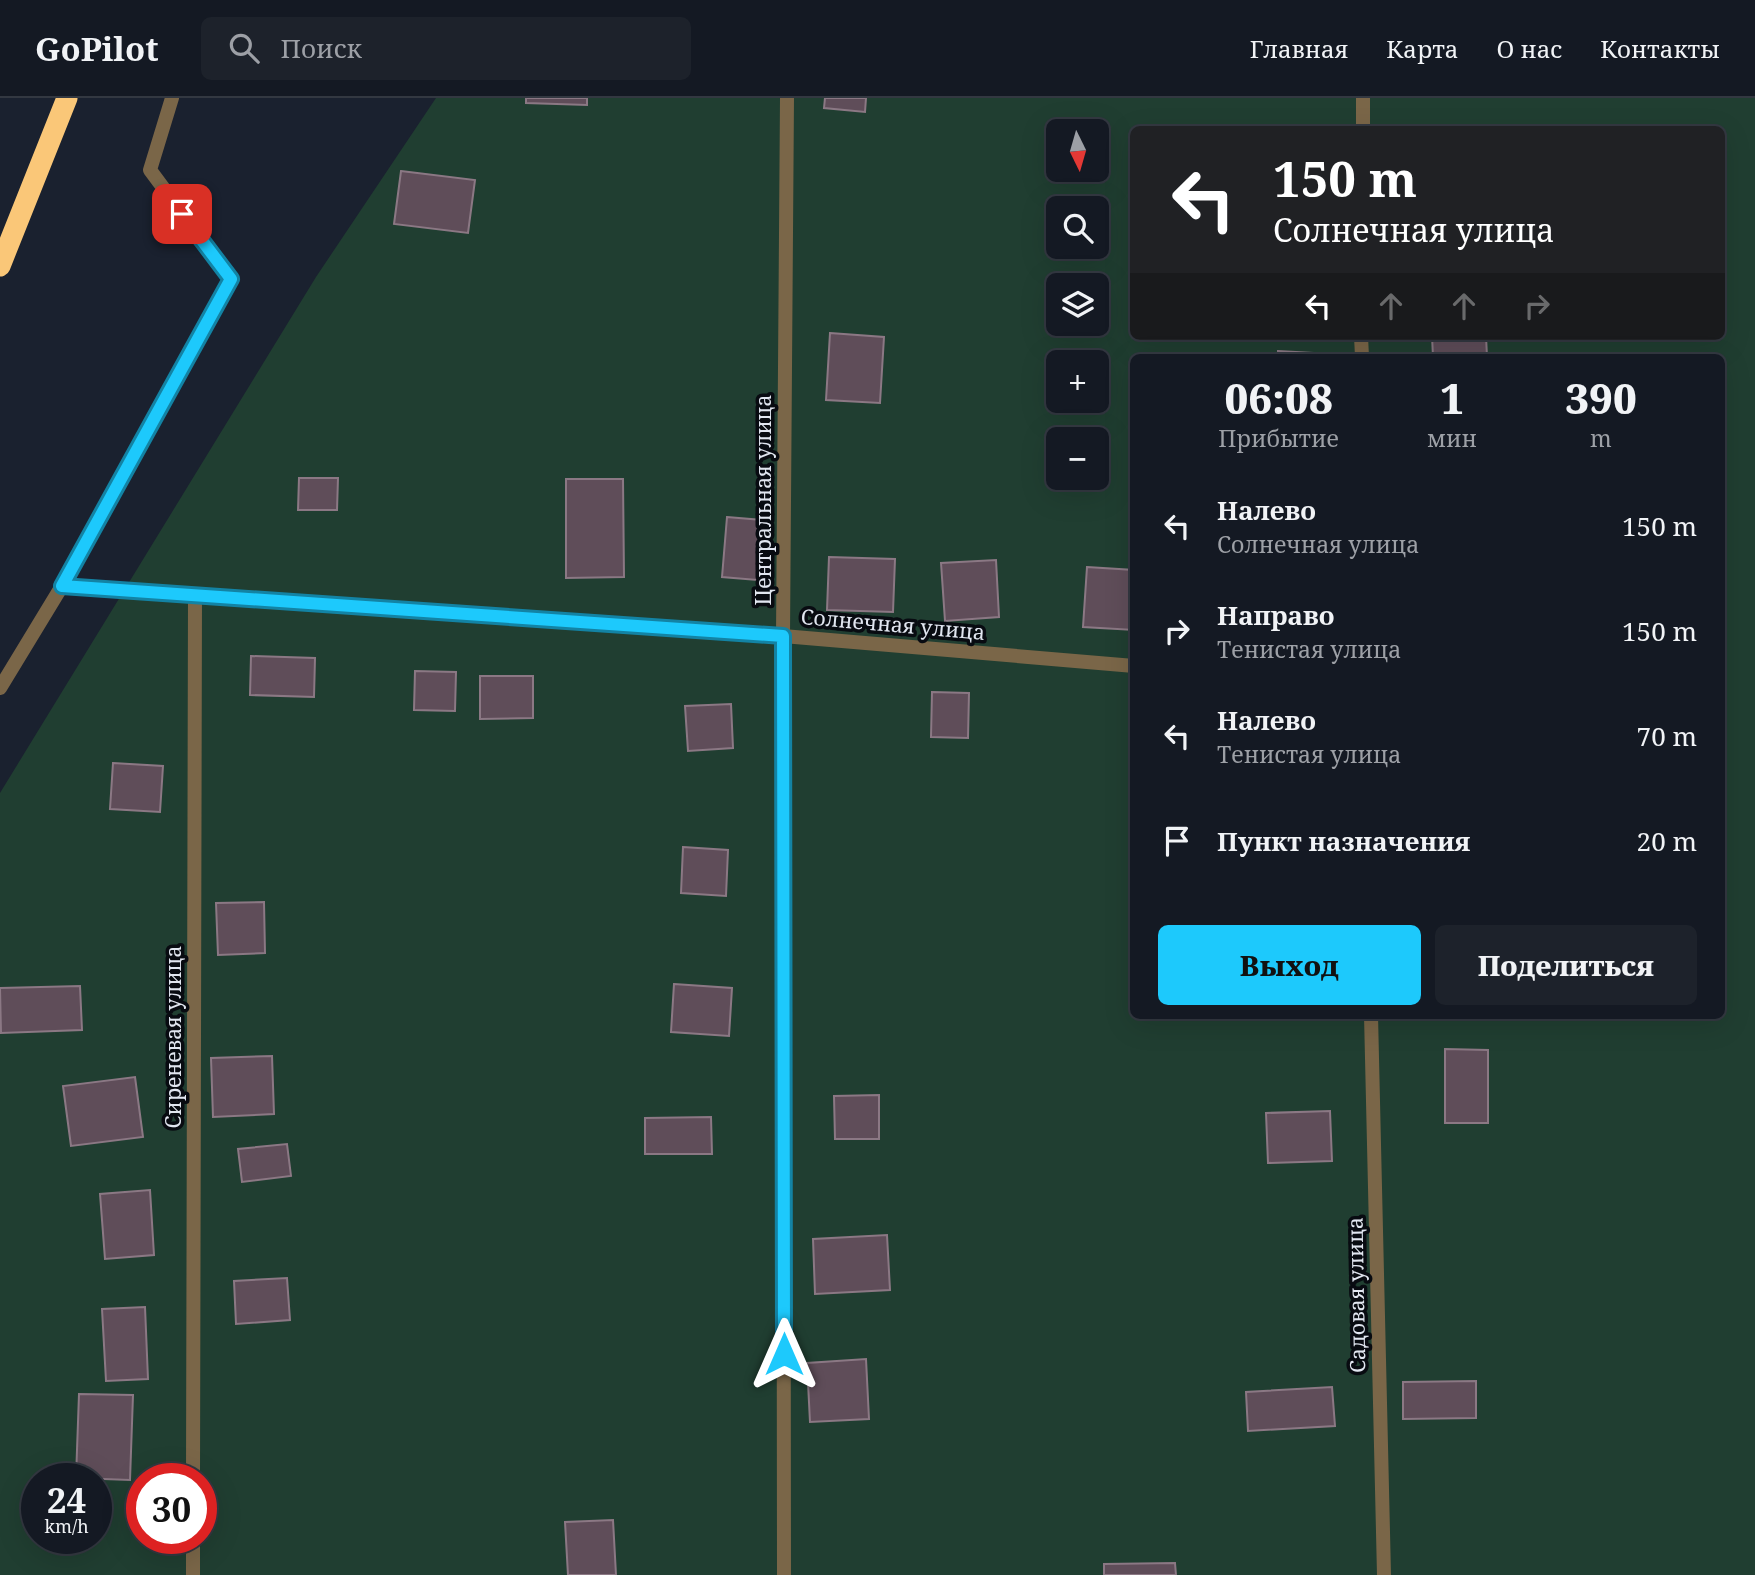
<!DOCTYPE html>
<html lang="ru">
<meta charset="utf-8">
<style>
body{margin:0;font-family:"Noto Serif",serif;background:#1d222b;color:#f1f3f6;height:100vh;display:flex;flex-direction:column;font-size:26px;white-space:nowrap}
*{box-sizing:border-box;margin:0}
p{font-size:23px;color:#9da0a6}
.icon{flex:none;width:38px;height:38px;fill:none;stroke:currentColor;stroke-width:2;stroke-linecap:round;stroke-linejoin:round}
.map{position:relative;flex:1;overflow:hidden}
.side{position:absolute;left:1130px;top:256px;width:595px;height:665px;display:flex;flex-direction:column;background:#141923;border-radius:10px;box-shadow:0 7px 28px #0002,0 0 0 2px #333841}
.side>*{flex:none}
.top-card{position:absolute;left:1130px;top:28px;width:595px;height:214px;border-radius:10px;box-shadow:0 7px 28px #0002,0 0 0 2px #333841;background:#202124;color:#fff;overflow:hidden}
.needle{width:46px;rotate:175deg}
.fabs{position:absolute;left:1046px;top:21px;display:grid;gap:14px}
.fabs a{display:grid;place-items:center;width:63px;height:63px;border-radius:10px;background:#141923;box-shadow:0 7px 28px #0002,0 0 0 2px #333841;font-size:35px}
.speed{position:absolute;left:21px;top:1365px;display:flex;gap:14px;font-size:35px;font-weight:700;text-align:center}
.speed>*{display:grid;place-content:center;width:91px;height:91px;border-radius:50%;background:#141923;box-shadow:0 7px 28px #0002,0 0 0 2px #333841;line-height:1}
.speed small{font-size:18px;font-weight:400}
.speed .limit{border:10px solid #d22;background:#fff;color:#111}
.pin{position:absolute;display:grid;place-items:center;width:60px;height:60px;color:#fff;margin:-30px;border-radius:14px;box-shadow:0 4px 10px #0006}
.me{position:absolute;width:77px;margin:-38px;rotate:0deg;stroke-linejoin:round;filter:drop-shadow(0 0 5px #0008)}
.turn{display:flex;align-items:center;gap:24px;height:147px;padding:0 28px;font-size:32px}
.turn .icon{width:91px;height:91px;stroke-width:2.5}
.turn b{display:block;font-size:49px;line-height:60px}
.lanes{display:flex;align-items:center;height:66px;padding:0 28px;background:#0003;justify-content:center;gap:35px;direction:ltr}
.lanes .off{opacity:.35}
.eta{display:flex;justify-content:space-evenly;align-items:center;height:119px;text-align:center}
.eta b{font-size:42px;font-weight:800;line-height:49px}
.primary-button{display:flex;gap:14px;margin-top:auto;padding:14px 28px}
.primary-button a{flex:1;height:80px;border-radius:10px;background:#1dc9fc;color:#111;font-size:28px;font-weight:800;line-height:80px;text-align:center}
.primary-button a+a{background:#1d222b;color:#f1f3f6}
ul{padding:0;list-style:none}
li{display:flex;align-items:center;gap:21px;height:105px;padding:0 28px}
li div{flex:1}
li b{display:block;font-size:26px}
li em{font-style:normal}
header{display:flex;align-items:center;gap:42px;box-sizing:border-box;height:98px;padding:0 35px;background:#141923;border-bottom:2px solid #333841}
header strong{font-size:33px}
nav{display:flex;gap:38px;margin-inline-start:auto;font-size:24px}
.search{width:490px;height:63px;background:#1d222b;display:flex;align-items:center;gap:18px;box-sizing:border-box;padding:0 24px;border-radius:10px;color:#9da0a6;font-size:26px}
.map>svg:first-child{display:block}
</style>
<header>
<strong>GoPilot</strong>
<div class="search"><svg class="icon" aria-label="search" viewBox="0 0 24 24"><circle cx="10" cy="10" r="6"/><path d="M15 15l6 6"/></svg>Поиск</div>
<nav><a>Главная</a><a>Карта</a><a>О нас</a><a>Контакты</a></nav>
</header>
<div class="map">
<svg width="1755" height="1477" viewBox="0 0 1755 1477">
<rect width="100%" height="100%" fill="#1a212f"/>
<!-- green -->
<path fill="#203e31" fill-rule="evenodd" d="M436,0H1755V1477H0V695L316,179ZM1134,32H1722V238H1134ZM1059,33H1097V72H1059ZM1059,110H1097V149H1059ZM1059,187H1097V226H1059ZM1134,259H1722V917H1134ZM1059,264H1097V303H1059ZM1059,341H1097V380H1059ZM37,1381H96V1440H37ZM142,1381H201V1440H142Z"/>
<!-- building -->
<g fill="#5f4d59" stroke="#8b7884" stroke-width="2">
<polygon points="526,0 587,0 587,7 526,5"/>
<polygon points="825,0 866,0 865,14 824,10"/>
<polygon points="401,73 475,82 468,135 394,126"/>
<polygon points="830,235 884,239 880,305 826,302"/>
<polygon points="1432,238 1486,238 1487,259 1433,259"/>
<polygon points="1278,253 1331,256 1331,259 1278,259"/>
<polygon points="299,380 338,380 337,412 298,412"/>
<polygon points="566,381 623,381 624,479 566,480"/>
<polygon points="727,419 762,422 757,482 722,479"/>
<polygon points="829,459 895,461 893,514 827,512"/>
<polygon points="996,462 999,519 945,523 941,465"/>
<polygon points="1087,469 1134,472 1134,532 1083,529"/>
<polygon points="251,558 315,560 314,599 250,597"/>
<polygon points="415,573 456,574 455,613 414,612"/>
<polygon points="480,578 533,578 533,620 480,621"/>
<polygon points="932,594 969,595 968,640 931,639"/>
<polygon points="731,606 733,650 688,653 685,608"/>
<polygon points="113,665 163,668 160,714 110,711"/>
<polygon points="683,749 728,752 726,798 681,795"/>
<polygon points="264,804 265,855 218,857 216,805"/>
<polygon points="674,886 732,890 729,938 671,934"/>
<polygon points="80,888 82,932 1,935 0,890"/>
<polygon points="1445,951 1488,952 1488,1025 1445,1025"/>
<polygon points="272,958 274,1016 213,1019 211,960"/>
<polygon points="135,979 143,1039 71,1048 63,988"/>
<polygon points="879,997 879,1041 835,1041 834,998"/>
<polygon points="1330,1013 1332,1063 1268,1065 1266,1015"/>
<polygon points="711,1019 712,1056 645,1056 645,1020"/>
<polygon points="287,1046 291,1078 242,1084 238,1051"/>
<polygon points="150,1092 154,1157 105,1161 100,1096"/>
<polygon points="887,1137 890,1192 815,1196 813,1141"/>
<polygon points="287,1180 290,1222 236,1226 234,1183"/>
<polygon points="145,1209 148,1281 106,1283 102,1211"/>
<polygon points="866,1261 869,1321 810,1324 807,1265"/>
<polygon points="1476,1283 1476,1320 1403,1321 1403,1284"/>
<polygon points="1332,1289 1335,1328 1248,1333 1246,1294"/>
<polygon points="79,1296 133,1297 130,1382 76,1380"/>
<polygon points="613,1422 616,1477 568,1477 565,1424"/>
<polygon points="1175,1465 1176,1477 1104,1477 1104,1466"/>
</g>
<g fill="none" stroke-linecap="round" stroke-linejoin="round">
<!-- street -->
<g stroke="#7a6648" stroke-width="14">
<polyline points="1363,32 1363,0"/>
<polyline points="1361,238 1362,259"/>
<polyline points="62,488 783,538 1134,568"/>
<polyline points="0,590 62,488 231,181 150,72 172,0"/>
<polyline points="1371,917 1384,1477"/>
<polyline points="193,1381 195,498"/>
<polyline points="193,1477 193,1440"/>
<polyline points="784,1477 783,538 787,0"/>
</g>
<!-- highway -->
<polyline stroke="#fac778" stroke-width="21" points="0,168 67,0"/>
</g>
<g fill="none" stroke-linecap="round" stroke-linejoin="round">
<!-- route casing -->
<g stroke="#1383a4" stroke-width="18">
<polyline id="route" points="182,116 231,181 62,488 783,538 784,1256"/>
</g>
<!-- route -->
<use href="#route" stroke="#1dc9fc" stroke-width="12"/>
</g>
<g text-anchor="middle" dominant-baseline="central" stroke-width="7" stroke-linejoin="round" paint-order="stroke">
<!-- street labels -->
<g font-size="21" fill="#e1e6f0" stroke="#080b11">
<text transform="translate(763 402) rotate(-90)">Центральная улица</text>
<text transform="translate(893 526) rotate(5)">Солнечная улица</text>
<text transform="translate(173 939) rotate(-90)">Сиреневая улица</text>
<text transform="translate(1356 1197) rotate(-91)">Садовая улица</text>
</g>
</g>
</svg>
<div class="fabs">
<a><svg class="needle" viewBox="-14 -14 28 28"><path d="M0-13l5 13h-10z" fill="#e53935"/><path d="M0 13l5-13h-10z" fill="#9da0a6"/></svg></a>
<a><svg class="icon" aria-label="search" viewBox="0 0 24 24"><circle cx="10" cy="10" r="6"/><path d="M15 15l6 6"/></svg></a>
<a><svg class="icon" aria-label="layers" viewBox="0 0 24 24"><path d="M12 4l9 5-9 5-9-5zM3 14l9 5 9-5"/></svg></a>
<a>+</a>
<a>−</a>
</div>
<div class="speed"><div>24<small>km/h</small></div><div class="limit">30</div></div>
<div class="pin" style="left:182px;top:116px;background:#d93025"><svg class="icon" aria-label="arrive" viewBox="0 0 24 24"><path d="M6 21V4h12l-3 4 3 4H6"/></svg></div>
<svg class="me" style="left:784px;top:1256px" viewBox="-20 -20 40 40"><path d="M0-17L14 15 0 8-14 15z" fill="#1dc9fc" stroke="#fff" stroke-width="4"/></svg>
<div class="top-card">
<div class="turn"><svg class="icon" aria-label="left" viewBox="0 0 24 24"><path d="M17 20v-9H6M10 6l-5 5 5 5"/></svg><div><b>150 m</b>Солнечная улица</div></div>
<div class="lanes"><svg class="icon" aria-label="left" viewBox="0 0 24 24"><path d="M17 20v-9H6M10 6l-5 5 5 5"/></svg><svg class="icon off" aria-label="ahead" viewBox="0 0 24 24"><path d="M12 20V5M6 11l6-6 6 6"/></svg><svg class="icon off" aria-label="ahead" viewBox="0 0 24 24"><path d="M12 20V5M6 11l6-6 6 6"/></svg><svg class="icon off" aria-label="right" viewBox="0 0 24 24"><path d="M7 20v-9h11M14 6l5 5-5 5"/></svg></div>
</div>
<section class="side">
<div class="eta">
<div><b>06:08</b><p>Прибытие</p></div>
<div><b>1</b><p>мин</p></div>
<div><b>390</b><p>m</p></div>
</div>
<ul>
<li><svg class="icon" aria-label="left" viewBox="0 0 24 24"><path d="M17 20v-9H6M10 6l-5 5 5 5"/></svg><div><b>Налево</b><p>Солнечная улица</p></div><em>150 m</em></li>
<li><svg class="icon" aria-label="right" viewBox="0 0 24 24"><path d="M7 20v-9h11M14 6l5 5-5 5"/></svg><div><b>Направо</b><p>Тенистая улица</p></div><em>150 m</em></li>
<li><svg class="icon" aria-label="left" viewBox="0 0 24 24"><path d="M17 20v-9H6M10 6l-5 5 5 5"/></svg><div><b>Налево</b><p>Тенистая улица</p></div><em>70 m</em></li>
<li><svg class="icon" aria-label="arrive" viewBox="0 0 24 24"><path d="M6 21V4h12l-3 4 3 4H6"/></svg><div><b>Пункт назначения</b></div><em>20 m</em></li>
</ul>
<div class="primary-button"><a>Выход</a><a>Поделиться</a></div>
</section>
</div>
